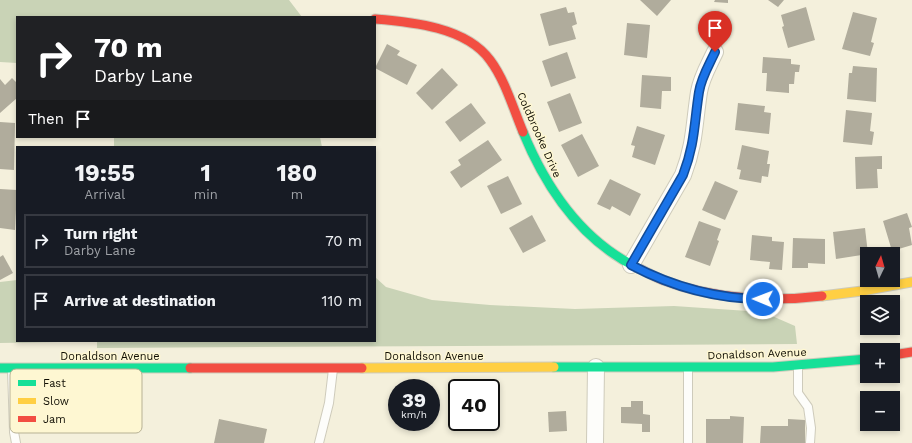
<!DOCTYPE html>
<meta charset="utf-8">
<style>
body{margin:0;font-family:"Work Sans",sans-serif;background:#20242c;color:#f1f3f6;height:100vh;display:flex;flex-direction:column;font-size:15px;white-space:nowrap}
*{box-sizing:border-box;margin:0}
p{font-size:13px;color:#9ea1a6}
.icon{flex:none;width:22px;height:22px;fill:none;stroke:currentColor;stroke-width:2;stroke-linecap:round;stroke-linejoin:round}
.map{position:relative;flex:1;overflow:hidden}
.drawer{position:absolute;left:16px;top:146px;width:360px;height:196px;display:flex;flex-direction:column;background:#171b24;border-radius:0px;box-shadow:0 2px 6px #0003}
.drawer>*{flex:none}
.hud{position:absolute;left:16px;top:16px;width:360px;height:122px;border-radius:0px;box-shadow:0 2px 6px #0003;background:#202124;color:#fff;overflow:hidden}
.needle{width:26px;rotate:5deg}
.buttons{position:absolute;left:860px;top:247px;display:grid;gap:8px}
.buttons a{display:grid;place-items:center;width:40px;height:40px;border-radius:0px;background:#171b24;box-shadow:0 2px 6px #0003;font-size:20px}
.speed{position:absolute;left:388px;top:379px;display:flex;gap:8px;font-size:20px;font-weight:700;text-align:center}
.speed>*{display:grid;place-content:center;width:52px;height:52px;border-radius:50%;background:#171b24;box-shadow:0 2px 6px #0003;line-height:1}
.speed small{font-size:10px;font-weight:400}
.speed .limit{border:2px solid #111;border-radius:6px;background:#fff;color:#111}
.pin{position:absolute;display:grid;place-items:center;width:34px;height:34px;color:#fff;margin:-41px -17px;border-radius:50% 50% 50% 0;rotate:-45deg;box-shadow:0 0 4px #0007}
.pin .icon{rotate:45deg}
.me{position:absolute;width:44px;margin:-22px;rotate:271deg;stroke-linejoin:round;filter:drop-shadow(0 0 3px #0008)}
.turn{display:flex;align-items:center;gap:14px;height:84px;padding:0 12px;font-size:18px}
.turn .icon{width:52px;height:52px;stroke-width:2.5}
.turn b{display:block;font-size:28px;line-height:34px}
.then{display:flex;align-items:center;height:38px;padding:0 12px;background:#0003;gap:8px;font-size:15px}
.eta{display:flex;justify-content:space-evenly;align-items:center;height:68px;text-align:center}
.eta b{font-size:24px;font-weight:700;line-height:28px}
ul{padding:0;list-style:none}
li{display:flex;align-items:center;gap:12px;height:54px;margin:0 8px 6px;padding:0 4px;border:2px solid #363941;border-radius:0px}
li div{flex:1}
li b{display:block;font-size:15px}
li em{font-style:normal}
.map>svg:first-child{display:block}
</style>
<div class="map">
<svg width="912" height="443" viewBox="0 0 912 443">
<rect width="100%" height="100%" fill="#f4f0dc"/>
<!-- forest -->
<g fill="#c9d3b6">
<polygon points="0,0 289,0 302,17 17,17 17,63 0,62"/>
<polygon points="114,137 320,137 322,147 114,147"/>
<polygon points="375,277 386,287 432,300 490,305 575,309 674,306 763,312 795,326 797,344 97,348 97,341 375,341"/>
<polygon points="17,280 17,341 58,342 0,343 0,282"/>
</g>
<!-- building -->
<g fill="#b0ac9c">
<polygon points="640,0 671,0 657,16"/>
<polygon points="715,0 728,0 728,3 714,2"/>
<polygon points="768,0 784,0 778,7"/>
<polygon points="566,7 568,13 574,12 577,24 572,26 576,39 549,46 540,14"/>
<polygon points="806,7 815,40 788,48 782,27 784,26 781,15"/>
<polygon points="853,12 877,18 871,42 874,43 870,56 842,49"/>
<polygon points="627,23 650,25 647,58 624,55"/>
<polygon points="387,44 400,51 397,55 417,65 407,85 375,68"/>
<polygon points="567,52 576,78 551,87 542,61"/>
<polygon points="763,57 791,59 791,64 800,65 799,72 795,72 794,84 789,84 789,93 766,91 767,73 762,73"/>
<polygon points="853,66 877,68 876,102 847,99 849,73 852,73"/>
<polygon points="442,68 458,85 432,110 416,93"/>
<polygon points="642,75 671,77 671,91 662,91 661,109 640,107"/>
<polygon points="12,78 17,83 17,98 0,113 0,79 5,85"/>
<polygon points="570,93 582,123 559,132 547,102"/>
<polygon points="471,103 486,123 460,142 445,122"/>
<polygon points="738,103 765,106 764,112 771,113 769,134 735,130"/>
<polygon points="846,110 872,113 870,131 874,132 872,145 843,142"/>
<polygon points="0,122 15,123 14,170 0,169"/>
<polygon points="637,126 665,135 655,165 632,157 635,146 631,145"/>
<polygon points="582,134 599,166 578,177 561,145"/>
<polygon points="488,140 502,160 461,188 450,172 461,165 458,160"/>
<polygon points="742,145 769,151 767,164 770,164 768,177 762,176 761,183 739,179 741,170 737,169"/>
<polygon points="882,156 882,169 877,169 878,188 856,189 855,157"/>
<polygon points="508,176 522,204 501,214 487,186"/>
<polygon points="610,179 641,194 630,216 612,206 610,210 597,204"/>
<polygon points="715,181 738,191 725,220 702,210"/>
<polygon points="0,189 17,190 15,230 0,228"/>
<polygon points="907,213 912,227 909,228 912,245 892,251 883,221"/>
<polygon points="532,215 546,241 523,253 509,228"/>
<polygon points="699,221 721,229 717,240 719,241 710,266 685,257"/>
<polygon points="865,228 868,254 836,259 833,232"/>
<polygon points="752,235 772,237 772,241 784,242 782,270 769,269 770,262 750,260"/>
<polygon points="793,238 825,239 825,264 808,263 808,268 792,268"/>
<polygon points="3,255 13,273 0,280 0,257"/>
<polygon points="631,401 643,401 643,414 650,415 650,432 642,432 642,424 621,423 621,407 631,407"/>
<polygon points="566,411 567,431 549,432 548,412"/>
<polygon points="730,416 744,417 743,443 706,443 706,419 730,419"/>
<polygon points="219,419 267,429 264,443 214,443"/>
<polygon points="788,419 805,420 805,443 760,443 761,426 788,426"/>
</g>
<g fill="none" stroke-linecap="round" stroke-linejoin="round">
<!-- lane casing -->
<g stroke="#cecbbb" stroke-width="10">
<g id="lane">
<polyline points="798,366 798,393 808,407 811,428 810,443"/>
<polyline points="12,369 14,432 16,443"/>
<polyline points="319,443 329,403 333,369"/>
<polyline points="688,443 688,368"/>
</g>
</g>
<!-- street casing -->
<g stroke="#cecbbb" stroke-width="18">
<g id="street">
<path d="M631,265L683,175C695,144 694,124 699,92C701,78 709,65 715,52"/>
<polyline points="595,443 596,367"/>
</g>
</g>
<!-- fast casing -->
<g stroke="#cecbbb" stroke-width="11">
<g id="fast">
<path d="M523,132C546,188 582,241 638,268"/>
<polyline points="554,367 773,367 867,359"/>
<polyline points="0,368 190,368"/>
</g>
</g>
<!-- slow casing -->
<g stroke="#cecbbb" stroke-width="11">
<g id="slow">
<polyline points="822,296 862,291 912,282"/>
<polyline points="362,368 554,367"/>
</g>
</g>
<!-- jam casing -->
<g stroke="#cecbbb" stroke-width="11">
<g id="jam">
<path d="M375,19C412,22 466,27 490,60C505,80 513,108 523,132"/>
<path d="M638,268C647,272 656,278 666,281C712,299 773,302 822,296"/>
<polyline points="893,355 912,352"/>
<polyline points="190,368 362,368"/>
</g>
</g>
<!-- lane -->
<use href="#lane" stroke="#fdfdfa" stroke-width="8"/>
<!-- street -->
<use href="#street" stroke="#fdfdfa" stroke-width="16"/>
<!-- fast -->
<use href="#fast" stroke="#16e098" stroke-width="9"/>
<!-- slow -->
<use href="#slow" stroke="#ffcf43" stroke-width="9"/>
<!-- jam -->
<use href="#jam" stroke="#f24e42" stroke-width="9"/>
</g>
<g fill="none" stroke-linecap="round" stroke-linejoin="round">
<!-- route casing -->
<g stroke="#114b97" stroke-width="10">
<path id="route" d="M715,52C709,65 701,78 699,92C694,124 695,144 683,175L631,265C673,287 715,299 763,299"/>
</g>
<!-- route -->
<use href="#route" stroke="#1a73e8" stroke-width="7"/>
</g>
<g text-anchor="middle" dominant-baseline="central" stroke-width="3" stroke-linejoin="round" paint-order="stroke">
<!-- street labels -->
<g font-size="11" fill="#100e03" stroke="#fef7d2">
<text transform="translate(539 135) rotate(66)">Coldbrooke Drive</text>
<text transform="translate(757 354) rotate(-2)">Donaldson Avenue</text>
<text x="110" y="356">Donaldson Avenue</text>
<text x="434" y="356">Donaldson Avenue</text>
</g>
</g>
<!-- legend -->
<rect x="10" y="369" width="132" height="64" rx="6" fill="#fef7d2" stroke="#b7b194" stroke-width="1"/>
<rect x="18" y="380" width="18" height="6" fill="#16e098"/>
<rect x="18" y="398" width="18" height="6" fill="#ffcf43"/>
<rect x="18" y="416" width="18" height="6" fill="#f24e42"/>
<g font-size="11" fill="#100e03">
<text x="43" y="387">Fast</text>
<text x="43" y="405">Slow</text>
<text x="43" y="423">Jam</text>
</g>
</svg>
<div class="buttons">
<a><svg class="needle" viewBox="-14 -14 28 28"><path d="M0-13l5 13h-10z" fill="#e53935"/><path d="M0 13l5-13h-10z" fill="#9ea1a6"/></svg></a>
<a><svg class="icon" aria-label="layers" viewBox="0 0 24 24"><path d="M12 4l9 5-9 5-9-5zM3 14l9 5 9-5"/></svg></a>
<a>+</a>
<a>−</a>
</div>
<div class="speed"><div>39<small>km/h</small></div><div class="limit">40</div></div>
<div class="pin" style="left:715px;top:52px;background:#d93025"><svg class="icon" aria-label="arrive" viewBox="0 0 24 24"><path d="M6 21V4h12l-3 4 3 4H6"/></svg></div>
<svg class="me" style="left:763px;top:299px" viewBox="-20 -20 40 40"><circle r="17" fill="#1a73e8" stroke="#fff" stroke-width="3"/><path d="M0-11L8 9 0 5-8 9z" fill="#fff"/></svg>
<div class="hud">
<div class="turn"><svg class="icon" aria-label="right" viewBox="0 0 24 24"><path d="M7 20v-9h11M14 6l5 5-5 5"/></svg><div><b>70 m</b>Darby Lane</div></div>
<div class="then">Then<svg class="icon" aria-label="arrive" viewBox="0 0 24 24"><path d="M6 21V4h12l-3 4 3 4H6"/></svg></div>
</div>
<section class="drawer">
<div class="eta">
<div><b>19:55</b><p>Arrival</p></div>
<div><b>1</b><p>min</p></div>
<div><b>180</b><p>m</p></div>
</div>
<ul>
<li><svg class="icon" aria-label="right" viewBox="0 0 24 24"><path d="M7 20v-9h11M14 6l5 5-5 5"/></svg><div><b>Turn right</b><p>Darby Lane</p></div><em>70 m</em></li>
<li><svg class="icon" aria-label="arrive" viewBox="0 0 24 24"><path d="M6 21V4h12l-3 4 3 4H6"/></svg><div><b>Arrive at destination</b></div><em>110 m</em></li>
</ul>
</section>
</div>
